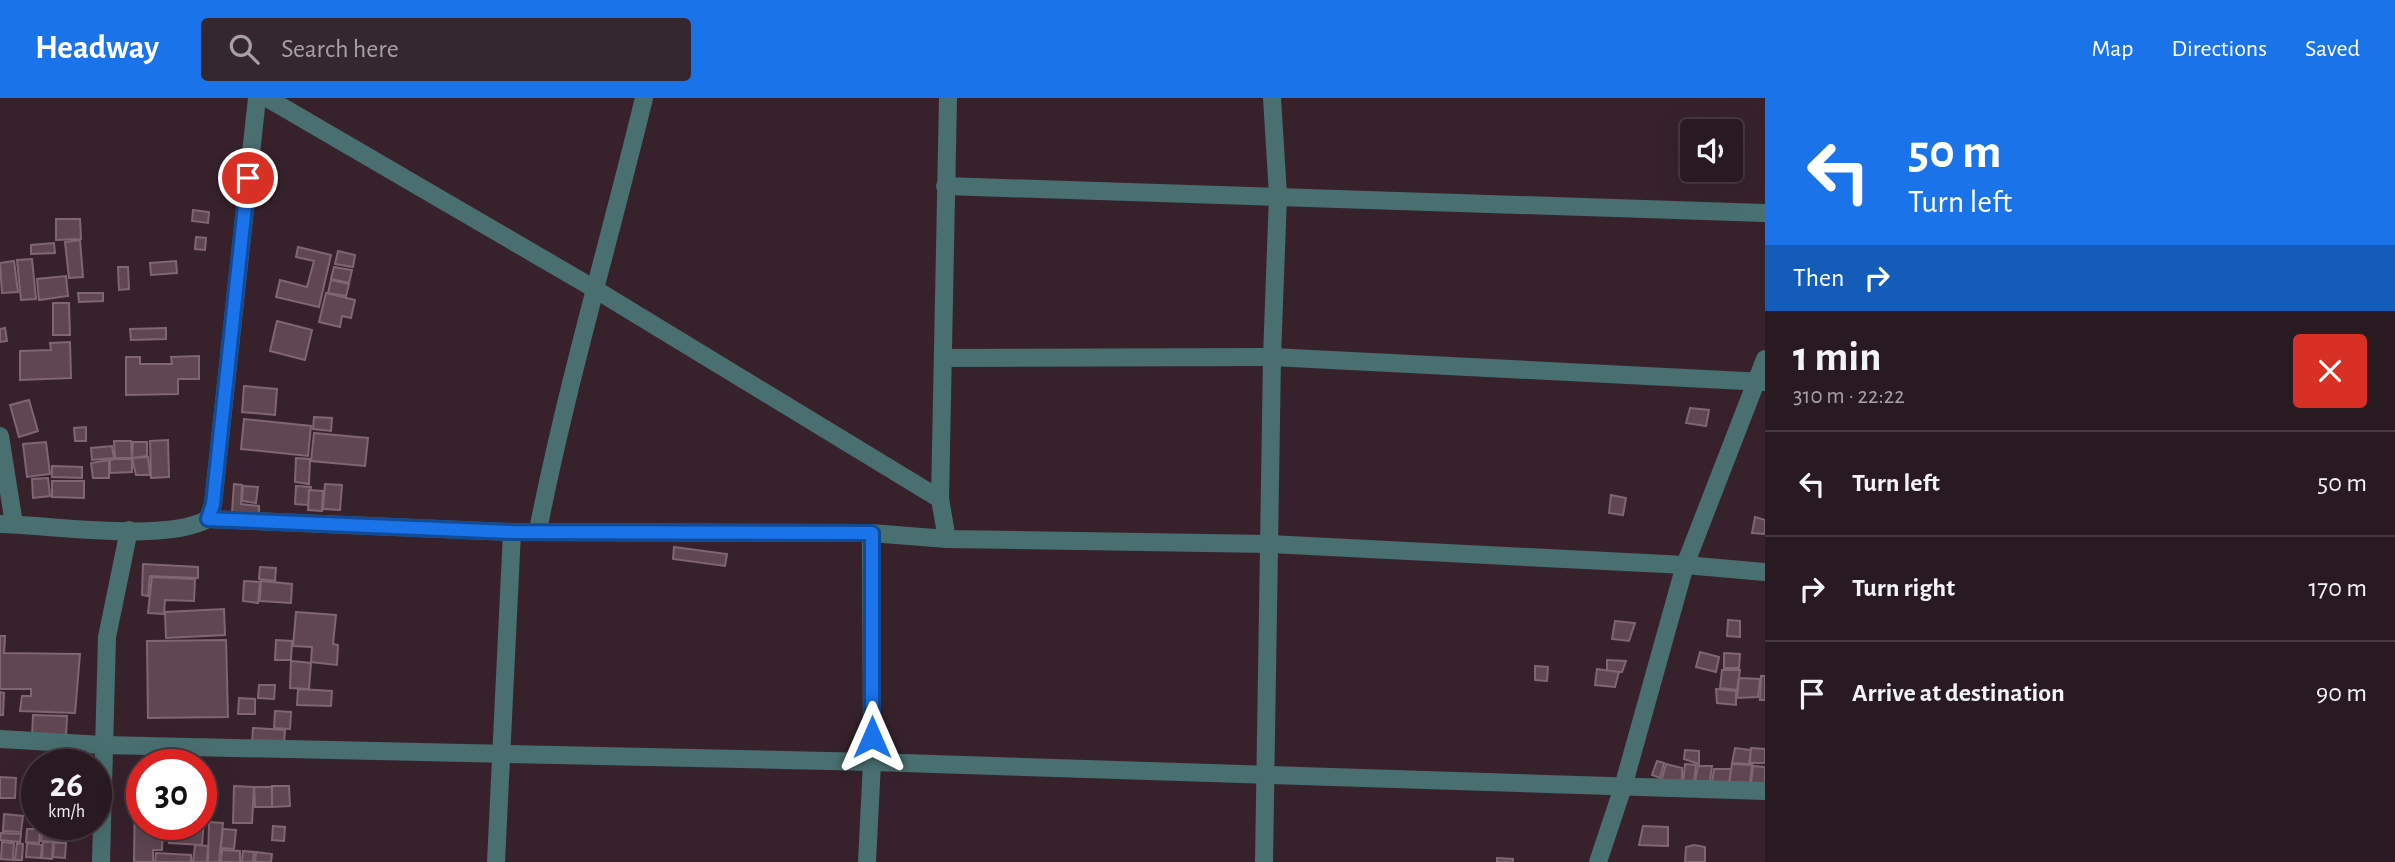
<!DOCTYPE html>
<meta charset="utf-8">
<style>
body{margin:0;font-family:"Alegreya Sans",sans-serif;background:#35272e;color:#f1f3f6;height:100vh;display:flex;flex-direction:column;font-size:26px;white-space:nowrap}
*{box-sizing:border-box;margin:0}
p{font-size:23px;color:#a5a1a5}
.icon{flex:none;width:38px;height:38px;fill:none;stroke:currentColor;stroke-width:2;stroke-linecap:round;stroke-linejoin:round}
.map{position:relative;flex:1;overflow:hidden}
.sheet{display:flex;flex-direction:column;background:#291a21;width:630px}
.sheet>*{flex:none}
.guide{background:#1a73e8;color:#fff;overflow:hidden}
.buttons{position:absolute;left:1680px;top:21px;display:grid;gap:14px}
.buttons a{display:grid;place-items:center;width:63px;height:63px;border-radius:7px;background:#291a21;box-shadow:0 7px 28px #0002,0 0 0 2px #45383f;font-size:35px}
.speed{position:absolute;left:21px;top:651px;display:flex;gap:14px;font-size:35px;font-weight:700;text-align:center}
.speed>*{display:grid;place-content:center;width:91px;height:91px;border-radius:50%;background:#291a21;box-shadow:0 7px 28px #0002,0 0 0 2px #45383f;line-height:1}
.speed small{font-size:18px;font-weight:400}
.speed .limit{border:10px solid #d22;background:#fff;color:#111}
.pin{position:absolute;display:grid;place-items:center;width:60px;height:60px;color:#fff;margin:-30px;border:4px solid #fff;border-radius:50%;box-shadow:0 2px 7px #0007}
.me{position:absolute;width:77px;margin:-38px;rotate:0deg;stroke-linejoin:round;filter:drop-shadow(0 0 5px #0008)}
.turn{display:flex;align-items:center;gap:24px;height:147px;padding:0 28px;font-size:32px}
.turn .icon{width:91px;height:91px;stroke-width:2.5}
.turn b{display:block;font-size:49px;line-height:60px}
.then{display:flex;align-items:center;height:66px;padding:0 28px;background:#0003;gap:14px;font-size:26px}
.round{display:grid;place-items:center;flex:none;width:74px;height:74px;border-radius:7px;background:#35272e}
.summary{display:flex;align-items:center;justify-content:space-between;height:119px;padding:0 28px}
h1{font-size:42px;font-weight:700;line-height:52px}
ul{padding:0;list-style:none}
li{display:flex;align-items:center;gap:21px;height:105px;padding:0 28px;border-top:2px solid #45383f}
li div{flex:1}
li b{display:block;font-size:26px}
li em{font-style:normal}
header{display:flex;align-items:center;gap:42px;box-sizing:border-box;height:98px;padding:0 35px;background:#1a73e8;color:#fff}
header strong{font-size:33px}
nav{display:flex;gap:38px;margin-inline-start:auto;font-size:24px}
.search{width:490px;height:63px;background:#35272e;display:flex;align-items:center;gap:18px;box-sizing:border-box;padding:0 24px;border-radius:7px;color:#a5a1a5;font-size:26px}
main{display:flex;flex:1;min-height:0}
.map>svg:first-child{display:block}
</style>
<header>
<strong>Headway</strong>
<div class="search"><svg class="icon" aria-label="search" viewBox="0 0 24 24"><circle cx="10" cy="10" r="6"/><path d="M15 15l6 6"/></svg>Search here</div>
<nav><a>Map</a><a>Directions</a><a>Saved</a></nav>
</header>
<main>
<div class="map">
<svg width="1765" height="764" viewBox="0 0 1765 764">
<rect width="100%" height="100%" fill="#37222c"/>
<!-- building -->
<g fill="#5f4651" stroke="#806672" stroke-width="2">
<polygon points="193,112 209,114 208,125 192,123"/>
<polygon points="56,121 80,121 81,141 56,142"/>
<polygon points="196,139 206,140 205,152 195,151"/>
<polygon points="80,142 83,179 69,180 65,144"/>
<polygon points="54,145 55,155 31,156 31,147"/>
<polygon points="298,149 331,157 319,209 276,199 280,182 307,189 314,163 296,159"/>
<polygon points="338,153 355,157 353,169 335,166"/>
<polygon points="32,161 36,201 21,202 17,162"/>
<polygon points="14,163 18,194 2,195 0,165"/>
<polygon points="176,163 177,175 151,177 150,165"/>
<polygon points="118,169 128,169 129,191 119,192"/>
<polygon points="334,169 352,172 349,185 331,181"/>
<polygon points="66,178 68,198 39,202 37,181"/>
<polygon points="331,182 349,186 346,198 328,195"/>
<polygon points="78,195 103,195 103,203 79,204"/>
<polygon points="326,195 355,202 351,220 342,218 340,229 319,224"/>
<polygon points="53,205 69,205 70,237 53,237"/>
<polygon points="277,223 312,232 305,262 270,253"/>
<polygon points="5,230 7,243 0,244 0,231"/>
<polygon points="166,230 166,241 131,242 130,231"/>
<polygon points="70,244 71,280 20,282 20,253 51,252 50,245"/>
<polygon points="199,258 199,281 178,281 178,296 126,297 126,259 140,259 140,266 172,266 171,259"/>
<polygon points="244,288 277,291 275,317 242,314"/>
<polygon points="29,302 38,333 19,339 10,307"/>
<polygon points="1690,310 1709,312 1706,328 1686,325"/>
<polygon points="314,319 332,320 331,333 313,331"/>
<polygon points="244,321 311,328 308,358 241,351"/>
<polygon points="86,329 86,343 75,343 74,330"/>
<polygon points="314,335 368,340 365,368 311,363"/>
<polygon points="168,342 169,379 151,380 150,343"/>
<polygon points="114,343 131,343 132,360 115,360"/>
<polygon points="46,344 50,376 27,379 23,346"/>
<polygon points="133,344 147,344 147,358 132,360"/>
<polygon points="112,348 114,360 92,362 91,350"/>
<polygon points="148,359 150,377 136,377 132,360"/>
<polygon points="296,360 310,361 309,386 295,384"/>
<polygon points="115,361 132,361 132,374 110,375 110,362"/>
<polygon points="109,362 109,380 93,380 91,365"/>
<polygon points="52,368 82,369 82,380 52,379"/>
<polygon points="48,380 50,398 33,400 32,381"/>
<polygon points="52,383 84,383 84,400 52,399"/>
<polygon points="234,386 242,387 241,406 259,408 259,416 232,414"/>
<polygon points="325,386 342,387 340,412 323,411"/>
<polygon points="243,388 258,389 256,405 242,403"/>
<polygon points="296,388 311,389 308,407 295,406"/>
<polygon points="309,392 323,393 322,413 308,412"/>
<polygon points="1611,397 1626,400 1623,417 1609,415"/>
<polygon points="1755,419 1765,422 1765,436 1752,435"/>
<polygon points="674,449 727,456 725,468 673,461"/>
<polygon points="143,466 198,469 198,480 150,478 148,498 142,497"/>
<polygon points="260,469 276,470 275,483 259,481"/>
<polygon points="152,479 195,481 194,503 165,502 164,516 148,515"/>
<polygon points="244,483 260,484 258,505 243,503"/>
<polygon points="261,483 292,486 291,505 260,503"/>
<polygon points="224,511 225,537 166,540 165,514"/>
<polygon points="296,514 336,517 333,546 338,547 337,567 311,564 312,549 293,548"/>
<polygon points="1728,522 1740,523 1740,539 1727,538"/>
<polygon points="1615,523 1635,525 1629,543 1612,541"/>
<polygon points="0,538 5,538 4,555 80,556 75,615 20,613 22,598 31,598 31,591 0,591"/>
<polygon points="226,542 228,619 148,620 147,543"/>
<polygon points="276,542 292,543 291,562 275,562"/>
<polygon points="1700,554 1719,559 1716,574 1696,569"/>
<polygon points="1724,555 1740,556 1739,570 1724,570"/>
<polygon points="1607,562 1626,563 1622,574 1607,573"/>
<polygon points="291,563 311,565 309,591 290,590"/>
<polygon points="1535,568 1548,569 1547,583 1535,582"/>
<polygon points="1597,571 1619,574 1615,589 1595,587"/>
<polygon points="1722,572 1740,572 1737,592 1720,590"/>
<polygon points="1761,578 1765,578 1765,602 1760,602"/>
<polygon points="1739,580 1760,581 1758,599 1737,600"/>
<polygon points="259,587 275,587 274,601 258,600"/>
<polygon points="298,591 332,593 331,608 297,607"/>
<polygon points="1716,591 1736,593 1736,607 1717,605"/>
<polygon points="0,594 4,595 3,617 0,617"/>
<polygon points="239,600 255,601 255,616 238,616"/>
<polygon points="275,613 291,614 290,631 274,630"/>
<polygon points="33,617 67,618 66,638 32,638"/>
<polygon points="253,630 285,632 284,644 252,646"/>
<polygon points="1735,650 1751,652 1749,666 1732,665"/>
<polygon points="1751,650 1765,651 1765,665 1750,665"/>
<polygon points="1685,652 1699,653 1699,666 1684,661"/>
<polygon points="1657,663 1664,665 1660,680 1652,677"/>
<polygon points="1666,666 1682,670 1682,685 1661,684"/>
<polygon points="1685,666 1696,667 1694,684 1683,685"/>
<polygon points="1732,666 1752,667 1750,685 1729,684"/>
<polygon points="1698,668 1712,668 1710,683 1695,683"/>
<polygon points="1753,668 1765,669 1765,685 1751,685"/>
<polygon points="1714,671 1731,671 1729,686 1712,685"/>
<polygon points="0,679 16,680 15,700 0,700"/>
<polygon points="135,688 142,688 142,726 163,726 162,752 153,752 153,764 134,764"/>
<polygon points="234,688 254,689 252,725 233,725"/>
<polygon points="272,688 289,688 290,708 272,709"/>
<polygon points="254,689 272,689 272,709 255,709"/>
<polygon points="201,708 205,708 202,747 169,745 171,726 201,726"/>
<polygon points="4,716 23,718 21,734 3,733"/>
<polygon points="209,724 223,725 219,764 208,764"/>
<polygon points="273,728 285,729 284,743 272,742"/>
<polygon points="1643,728 1668,729 1668,748 1639,747"/>
<polygon points="42,729 67,731 66,745 41,743"/>
<polygon points="27,731 40,731 39,745 26,744"/>
<polygon points="223,731 236,732 234,751 221,750"/>
<polygon points="1,735 21,736 20,744 0,742"/>
<polygon points="2,744 14,745 13,762 1,761"/>
<polygon points="43,744 53,744 52,761 42,760"/>
<polygon points="17,745 23,746 22,762 15,762"/>
<polygon points="27,745 42,747 41,760 26,759"/>
<polygon points="54,745 66,745 65,760 53,759"/>
<polygon points="195,747 208,748 207,764 193,764"/>
<polygon points="1694,747 1705,749 1705,764 1685,764 1686,749"/>
<polygon points="222,752 240,753 240,764 221,764"/>
<polygon points="243,753 254,754 253,764 242,764"/>
<polygon points="256,754 272,756 271,764 255,764"/>
<polygon points="156,755 191,757 191,764 155,764"/>
<polygon points="1497,760 1513,761 1513,764 1497,764"/>
</g>
<g fill="none" stroke-linecap="round" stroke-linejoin="round">
<!-- minor -->
<g stroke="#496f70" stroke-width="18">
<polyline points="267,0 593,190 940,401"/>
<polyline points="945,88 1765,115"/>
<polyline points="943,260 1272,259 1765,284"/>
<polyline points="0,338 14,426"/>
<polyline points="208,421 512,434 871,435 947,441 1269,446 1685,467 1765,474"/>
<path d="M538,432C567,286 609,144 644,0"/>
<polyline points="947,441 940,401 948,0"/>
<polyline points="0,641 103,647 872,664 1765,693"/>
<polyline points="496,764 512,434"/>
<polyline points="867,764 872,664 871,435"/>
<polyline points="1264,764 1272,259 1278,97 1272,0"/>
<polyline points="1598,764 1623,689 1685,467 1765,261"/>
</g>
<!-- tertiary -->
<g stroke="#496f70" stroke-width="18">
<path d="M0,426C51,427 165,445 208,421L213,406L257,0"/>
<polyline points="101,764 107,539 129,432"/>
</g>
</g>
<g fill="none" stroke-linecap="round" stroke-linejoin="round">
<!-- route casing -->
<g stroke="#114b97" stroke-width="18">
<polyline id="route" points="248,80 213,406 208,421 512,434 872,435 872,639"/>
</g>
<!-- route -->
<use href="#route" stroke="#1a73e8" stroke-width="12"/>
</g>
</svg>
<div class="buttons">
<a><svg class="icon" aria-label="sound" viewBox="0 0 24 24"><path d="M4 9h4l5-4v14l-5-4H4zM17 9q2 3 0 6"/></svg></a>
</div>
<div class="speed"><div>26<small>km/h</small></div><div class="limit">30</div></div>
<div class="pin" style="left:248px;top:80px;background:#d93025"><svg class="icon" aria-label="arrive" viewBox="0 0 24 24"><path d="M6 21V4h12l-3 4 3 4H6"/></svg></div>
<svg class="me" style="left:872px;top:639px" viewBox="-20 -20 40 40"><path d="M0-17L14 15 0 8-14 15z" fill="#1a73e8" stroke="#fff" stroke-width="4"/></svg>
</div>
<section class="sheet">
<div class="guide">
<div class="turn"><svg class="icon" aria-label="left" viewBox="0 0 24 24"><path d="M17 20v-9H6M10 6l-5 5 5 5"/></svg><div><b>50 m</b>Turn left</div></div>
<div class="then">Then<svg class="icon" aria-label="right" viewBox="0 0 24 24"><path d="M7 20v-9h11M14 6l5 5-5 5"/></svg></div>
</div>
<div class="summary"><div><h1>1 min</h1><p>310 m · 22:22</p></div><a class="round" style="background:#d93025;color:#fff"><svg class="icon" aria-label="close" viewBox="0 0 24 24"><path d="M6 6l12 12M18 6L6 18"/></svg></a></div>
<ul>
<li><svg class="icon" aria-label="left" viewBox="0 0 24 24"><path d="M17 20v-9H6M10 6l-5 5 5 5"/></svg><div><b>Turn left</b></div><em>50 m</em></li>
<li><svg class="icon" aria-label="right" viewBox="0 0 24 24"><path d="M7 20v-9h11M14 6l5 5-5 5"/></svg><div><b>Turn right</b></div><em>170 m</em></li>
<li><svg class="icon" aria-label="arrive" viewBox="0 0 24 24"><path d="M6 21V4h12l-3 4 3 4H6"/></svg><div><b>Arrive at destination</b></div><em>90 m</em></li>
</ul>
</section>
</main>
